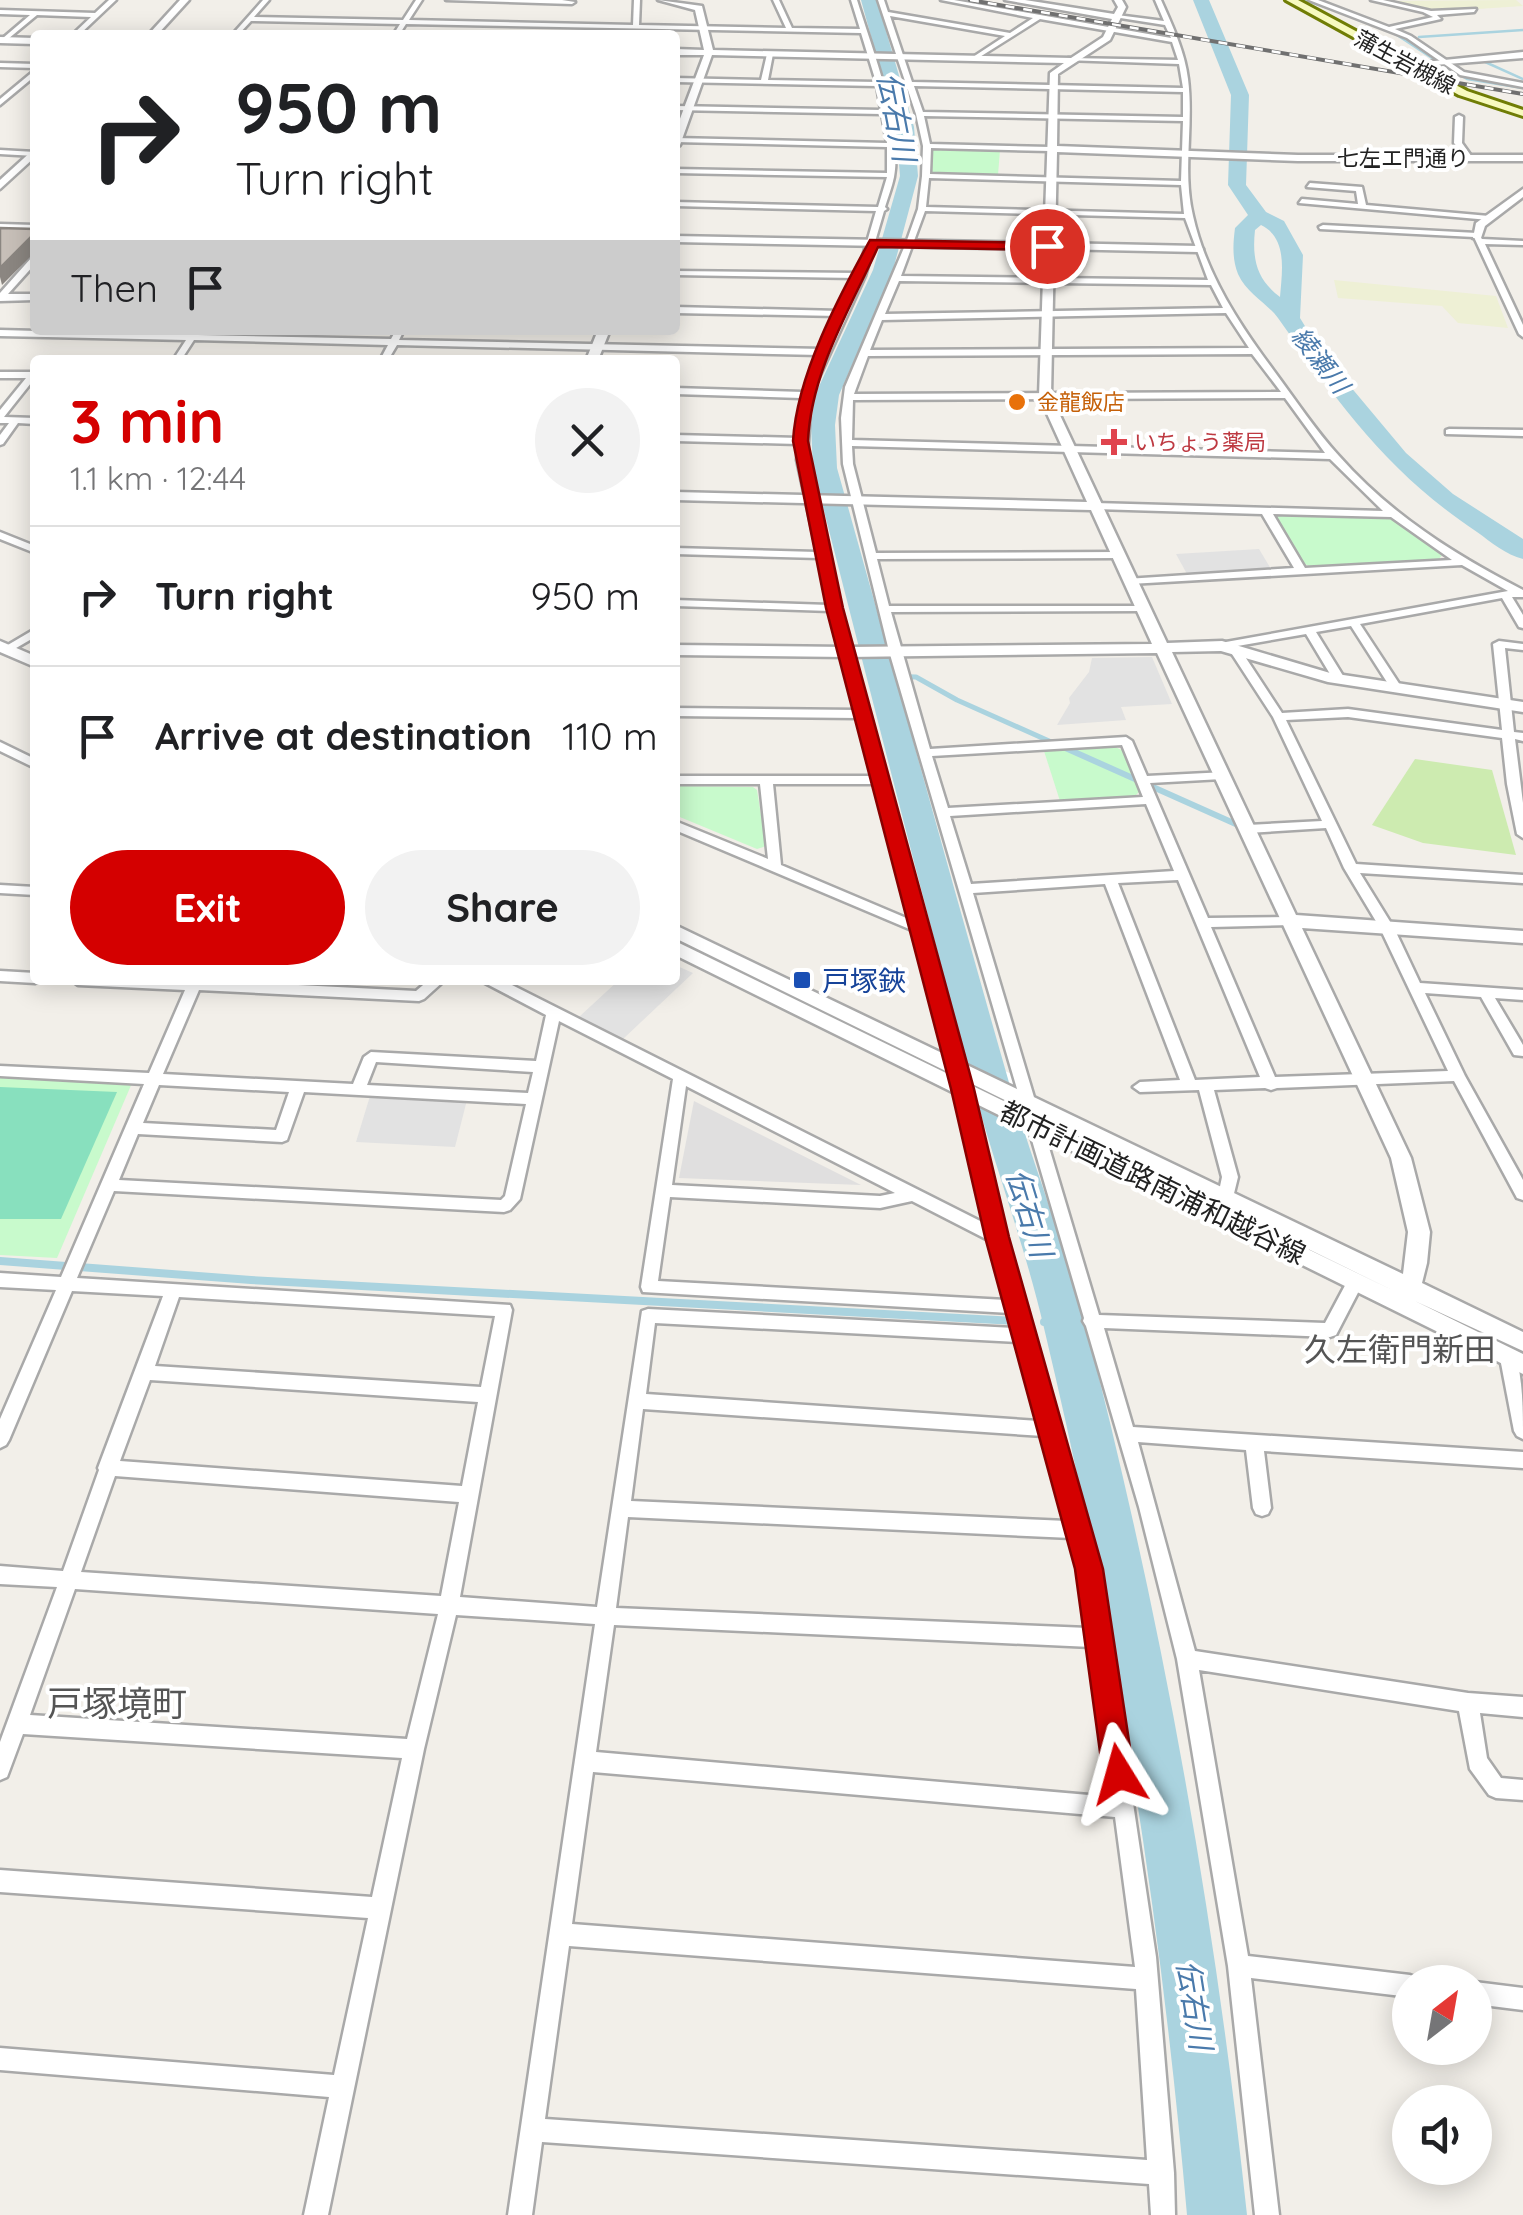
<!DOCTYPE html>
<meta charset="utf-8">
<style>
body{margin:0;font-family:Quicksand,"Noto Sans JP",sans-serif;background:#f2f2f2;color:#202124;height:100vh;display:flex;flex-direction:column;font-size:38px;white-space:nowrap}
*{box-sizing:border-box;margin:0}
p{font-size:32px;color:#757577}
.icon{flex:none;width:55px;height:55px;fill:none;stroke:currentColor;stroke-width:2;stroke-linecap:round;stroke-linejoin:round}
.map{position:relative;flex:1;overflow:hidden}
.sheet{position:absolute;left:30px;top:355px;width:650px;height:630px;display:flex;flex-direction:column;background:#fff;border-radius:10px;box-shadow:0 5px 25px #0003}
.sheet>*{flex:none}
.guide{position:absolute;left:30px;top:30px;width:650px;height:305px;border-radius:10px;box-shadow:0 5px 25px #0003;background:#fff;color:#202124;overflow:hidden}
.needle{width:65px;rotate:31deg}
.tools{position:absolute;left:1392px;top:1965px;display:grid;gap:20px}
.tools a{display:grid;place-items:center;width:100px;height:100px;border-radius:50%;background:#fff;box-shadow:0 5px 25px #0003;font-size:50px}
.pin{position:absolute;display:grid;place-items:center;width:85px;height:85px;color:#fff;margin:-42px;border:5px solid #fff;border-radius:50%;box-shadow:0 2px 10px #0007}
.me{position:absolute;width:110px;margin:-55px;rotate:352deg;stroke-linejoin:round;filter:drop-shadow(0 0 8px #0008)}
.turn{display:flex;align-items:center;gap:35px;height:210px;padding:0 40px;font-size:45px}
.turn .icon{width:130px;height:130px;stroke-width:2.5}
.turn b{display:block;font-size:70px;line-height:85px}
.then{display:flex;align-items:center;height:95px;padding:0 40px;background:#0003;gap:20px;font-size:38px}
.round{display:grid;place-items:center;flex:none;width:105px;height:105px;border-radius:52px;background:#f2f2f2}
.head{display:flex;align-items:center;justify-content:space-between;height:170px;padding:0 40px}
h1{font-size:60px;font-weight:700;line-height:75px;color:#d40000}
.action{display:flex;gap:20px;margin-top:auto;padding:20px 40px}
.action a{flex:1;height:115px;border-radius:60px;background:#d40000;color:#fff;font-size:40px;font-weight:700;line-height:115px;text-align:center}
.action a+a{background:#f2f2f2;color:#202124}
ul{padding:0;list-style:none}
li{display:flex;align-items:center;gap:30px;height:140px;padding:0 40px;border-top:2px solid #e0e0e0}
li div{flex:1}
li b{display:block;font-size:38px}
li em{font-style:normal}
.map>svg:first-child{display:block}
</style>
<div class="map">
<svg width="1523" height="2215" viewBox="0 0 1523 2215">
<rect width="100%" height="100%" fill="#f2efe9"/>
<!-- residential -->
<polygon fill="#e0dfdf" points="694,1101 861,1185 679,1178"/>
<!-- farmland -->
<g fill="#eef0d5">
<polygon points="1516,0 1523,6 1433,12 1385,1"/>
<polygon points="1334,280 1496,296 1508,328 1458,323 1442,306 1338,298"/>
</g>
<!-- grass -->
<polygon fill="#cdebb0" points="1415,759 1492,770 1516,855 1423,843 1372,825"/>
<!-- park -->
<g fill="#c8facc">
<polygon points="936,148 1000,150 998,175 932,173 931,150"/>
<polygon points="1275,514 1385,517 1396,521 1442,555 1439,559 1309,566 1303,563 1273,516"/>
<polygon points="1113,746 1124,751 1140,791 1135,796 1060,801 1044,751"/>
<polygon points="675,786 753,787 757,790 766,846 757,849 675,815"/>
<polygon points="0,1076 132,1083 57,1258 0,1255"/>
</g>
<!-- pitch -->
<polygon fill="#88e0be" points="0,1087 117,1092 61,1219 0,1219"/>
<!-- parking -->
<g fill="#e2e2e2">
<polygon points="1259,549 1271,569 1187,574 1176,554"/>
<polygon points="1152,657 1172,704 1121,707 1126,720 1057,725 1070,703 1069,698 1089,672 1092,658"/>
<polygon points="675,965 693,973 623,1039 579,1017 619,980 675,980"/>
<polygon points="370,1096 467,1100 455,1147 356,1142"/>
</g>
<!-- pier -->
<polygon fill="#fff" points="966,1055 1012,1074 1030,1140 984,1118"/>
<g fill="none" stroke-linecap="round" stroke-linejoin="round">
<!-- stream-far3 -->
<g stroke="#aad3df" stroke-width="2.5">
<polyline points="1304,0 1341,12"/>
<polyline points="1394,33 1435,60"/>
<polyline points="1419,37 1523,30"/>
<polyline points="1483,61 1523,79"/>
<polyline points="1441,64 1467,79 1523,88"/>
</g>
<!-- stream-far2 -->
<polyline stroke="#aad3df" stroke-width="5" points="882,676 916,677 957,700 1058,745"/>
<!-- stream-far1 -->
<polyline stroke="#aad3df" stroke-width="6" points="1052,742 1238,825"/>
<!-- stream -->
<g stroke="#aad3df" stroke-width="8">
<polyline points="0,1261 251,1280 1016,1321"/>
<polyline points="1044,1322 1064,1322"/>
</g>
<!-- river -->
<g fill="#aad3df" fill-rule="evenodd">
<path d="M861,0H877L914,127L918,176L893,270L839,395L835,425L837,468C895,674 951,880 1010,1086C1034,1167 1065,1245 1086,1327C1162,1619 1215,1915 1247,2215H1187C1161,1916 1114,1620 1044,1328C1025,1246 995,1167 973,1086C918,881 866,674 813,468L811,425L815,395L873,270L900,176L896,127Z"/>
<path d="M1193,0H1209L1249,95L1246,185L1266,212L1284,221L1303,255L1300,318L1319,349L1406,453L1453,494L1523,539V559C1506,555 1491,542 1477,532C1387,472 1340,405 1278,318C1267,303 1247,294 1238,274C1232,259 1233,244 1235,228L1248,215L1228,185L1231,95ZM1261,225C1288,238 1282,272 1280,297C1256,279 1252,258 1255,230Z"/>
</g>
<!-- minor casing -->
<g stroke="#a9a9a9" stroke-width="5">
<g id="minor">
<polygon points="109,0 116,0 79,35 72,35 91,17 37,15 8,39 3,38 30,15 0,14 0,10 95,13"/>
<path d="M263,0H269L254,17L403,20L416,0H422L409,20L633,25L634,0H640L639,25L786,28L773,0H779L792,28L860,29L851,0H857C872,49 903,126 894,177C892,187 888,197 885,207L887,209L884,211L865,276L811,395L807,460L840,608L970,1089L1005,1237L1023,1302L1027,1307L1026,1310L1031,1331L1035,1336L1034,1339L1098,1569L1156,1957L1174,2173L1175,2215H1151L1149,2184L542,2142L532,2215H508L595,1624L456,1615L424,1749L328,2215H304L329,2097L0,2070V2048L334,2075L368,1918L0,1892V1870L372,1897L402,1758L23,1734L7,1777L0,1780V1742L57,1587L0,1584V1566L63,1571L99,1470L98,1468L163,1296L72,1291L9,1440L6,1445L0,1448V1419L56,1290L0,1287V1273L61,1277L144,1084L0,1076V1066L149,1073L185,990L78,985L71,980H203L416,991L429,980H445L424,999L419,1001L199,990L163,1074L353,1084L364,1057L371,1052L536,1061L546,1015L485,983L483,980H502L986,1224L956,1089L914,931L675,830V821L768,859L760,784H675V776H874L858,718L675,716V708L856,710L830,611L675,606V600L829,605L819,558L675,554V548L817,552L797,460L798,444L675,441V435L799,438L801,398L675,394V388L803,392L820,355L397,345L388,360H380L388,345L194,340L181,360H173L186,340L0,336V330L189,335L194,331L198,335L391,339L396,330H404L399,340L823,349L838,316L675,313V307L840,311L856,278L675,275V271L858,273L876,211L675,206V202L878,207L887,177L675,173V169L887,173V147L675,142V138L887,143L882,114L675,110V106L881,110L877,86L675,82V78L761,80L767,54L770,52L773,54L768,80L876,82L861,33L406,24L399,35H393L400,24L251,21L238,35H232ZM773,784H876L911,920L781,865ZM559,1021L673,1079L641,1287L643,1292L1010,1313L1014,1328L648,1309L642,1311L597,1607L460,1597L512,1310L510,1305L77,1278L114,1191L504,1212L510,1210L520,1199ZM376,1062L533,1072L528,1093L367,1085ZM159,1085L289,1092L276,1130L143,1123ZM686,1086L895,1193L880,1196L672,1185ZM304,1092L526,1104L505,1196L501,1200L119,1180L138,1134L282,1142L287,1140ZM670,1197L880,1208L912,1201L990,1241L1006,1300L658,1281ZM179,1297L495,1316L481,1387L155,1366ZM655,1323L1018,1342L1039,1421L646,1394ZM150,1380L478,1402L462,1486L120,1461ZM643,1409L1043,1436L1067,1521L631,1501ZM115,1476L459,1502L441,1596L81,1572ZM628,1517L1071,1538L1080,1569L1088,1628L616,1608ZM75,1589L438,1614L407,1739L30,1715ZM614,1625L1091,1647L1112,1797L596,1752ZM593,1772L1115,1817L1135,1967L572,1924ZM569,1946L1136,1989L1147,2160L545,2119Z"/>
<polygon points="446,0 562,0 575,2 572,4"/>
<path d="M878,0H884L888,12L1010,33L1033,18L941,0H954L1171,38L1165,25L1114,17L1117,15L1164,21L1155,0H1161C1172,25 1185,52 1188,79C1194,125 1182,171 1193,216C1206,274 1239,324 1274,371C1295,399 1315,430 1339,456C1390,514 1455,555 1523,590V597H1512L1523,615V628L1519,627L1502,598L1360,624L1402,688L1396,691L1392,690L1351,626L1316,632L1345,679L1339,682L1333,679L1306,634L1226,648L1220,645L1226,642L1508,591L1462,565L1130,584L1126,583V579L1294,568L1262,514L1095,509L1090,506L1095,503L1383,511L1330,459L852,446L853,464L876,553L1118,552L1123,555L1118,558L877,559L889,606H1147V610L1143,611L891,612L930,749L1126,737L1132,741L1147,776L1226,772V778L1222,779L1150,783L1208,918L1291,917L1298,921L1291,925L1211,927L1275,1077L1448,1071L1380,928L1344,868L1326,828L1248,833L1242,829L1248,825L1322,821L1273,717L1230,651L1236,648L1240,649L1282,713L1348,709L1502,730L1493,644L1499,641L1523,644V650L1505,648L1514,732L1523,733V741L1515,739L1523,803V838L1517,834L1507,784L1502,738L1348,717L1286,720L1356,864L1523,875V883L1360,873L1394,928L1420,983L1523,990V1000L1495,998L1523,1045V1056L1514,1055L1481,997L1425,993L1465,1076L1523,1180V1200L1517,1198L1454,1081L1277,1088L1271,1090L1265,1088L1214,1090L1238,1177L1229,1214H1217L1215,1210L1222,1177L1199,1090L1140,1092L1133,1087L1140,1082L1180,1080L1105,884L973,893L1099,1315L1325,1323L1349,1278L1355,1276L1361,1278L1363,1283L1336,1335L1330,1337L1104,1328L1133,1427L1523,1452V1468L1264,1451L1271,1508L1268,1514L1262,1516L1256,1514L1253,1508L1246,1450L1138,1442L1195,1651L1468,1693L1523,1697V1717L1480,1713L1487,1758L1501,1778L1523,1780V1800L1496,1798L1489,1795L1470,1769L1459,1711L1199,1670L1248,1956L1410,1975L1418,1978L1420,1982H1410V1997L1251,1978L1279,2215H1255L1228,1966L1177,1659L1139,1507L1086,1326L1083,1321L1084,1318L889,651L843,464L841,418L845,387L906,243L918,209L922,176L923,146L916,114ZM890,16L1005,36L973,57L975,60L1040,19L1172,42L1178,60L1068,58L1065,60L1179,64L1183,88L912,82ZM914,86L1183,92V117L923,112ZM924,116L1183,121L1181,181L930,174L931,148L1050,151L1054,149L1050,147L930,144ZM929,178L1181,185L1184,214L926,207ZM925,211L1185,218L1208,280L901,276ZM899,281L1211,285L1223,308L885,314ZM1226,313L1249,348L870,350L882,320ZM1252,354L1281,392L854,394L868,356ZM1285,398L1325,453L852,440L853,400ZM1273,514L1391,517L1452,560L1305,568ZM1122,745L1143,797L948,808L932,756ZM1146,804L1174,871L971,884L950,816ZM1178,880L1260,1077L1195,1080L1118,883Z"/>
<polygon points="1309,0 1318,0 1389,27 1433,17 1423,12 1371,0 1383,0 1431,11 1476,9 1474,12 1437,15 1441,19 1395,29 1411,36 1464,72 1523,83 1523,87 1460,75 1407,38"/>
<polygon points="0,63 35,64 35,68 0,67"/>
<polygon points="35,70 35,76 0,105 0,99"/>
<polygon points="1459,115 1463,117 1462,143 1474,160 1468,160 1454,143 1455,117"/>
<polygon points="0,150 35,152 35,156 0,154"/>
<polygon points="1310,183 1362,187 1366,205 1489,216 1493,218 1489,220 1299,203 1302,199 1358,204 1356,191 1307,187"/>
<polygon points="1323,225 1477,233 1482,239 1523,241 1523,245 1485,244 1523,325 1523,337 1519,334 1474,237 1320,229 1319,227"/>
<polygon points="32,257 35,257 35,264 8,294 35,294 35,300 0,301 0,293"/>
<polygon points="0,372 35,372 35,378 4,417 35,418 35,424 18,423 3,444 0,445 0,435 9,423 0,423 0,410 26,378 0,378"/>
<polygon points="1449,429 1523,430 1523,436 1446,434 1446,430"/>
<polygon points="0,532 35,546 35,553 0,539"/>
<polygon points="35,629 35,637 11,651 3,651 1,649"/>
<polygon points="0,742 35,759 35,768 0,751"/>
<polygon points="0,885 35,887 35,895 0,893"/>
<polygon points="0,971 35,973 35,980 41,980 35,983 0,981"/>
<path d="M1509,1351L1515,1353C1523,1380 1523,1410 1523,1439L1517,1436L1514,1431L1500,1358L1503,1353Z"/>
<polygon points="1474,1982 1475,1982 1523,1988 1523,2010 1475,2004"/>
</g>
</g>
<!-- tertiary casing -->
<g stroke="#a9a9a9" stroke-width="5">
<g id="tertiary">
<polygon points="180,0 189,0 157,35 148,35"/>
<polygon points="658,0 702,6 713,50 1071,58 1103,37 1112,19 1005,0 1025,0 1114,14 1118,7 1114,0 1122,0 1126,7 1110,40 1058,74 1057,146 1298,155 1523,155 1523,161 1298,161 1057,152 1055,243 1198,246 1203,249 1198,252 1054,249 1051,396 1167,643 1222,641 1330,673 1523,702 1523,712 1328,682 1221,651 1172,652 1296,915 1523,931 1523,943 1302,928 1411,1158 1430,1232 1427,1263 1422,1283 1523,1332 1523,1351 1415,1301 1523,1354 1523,1374 675,955 675,941 1396,1292 675,938 675,925 1403,1274 1408,1232 1391,1158 1157,653 847,657 675,655 675,645 847,647 1152,644 1091,510 675,500 675,492 1087,502 1039,396 1044,249 675,242 675,236 1044,243 1050,73 1064,63 712,55 680,145 675,148 675,132 704,55 675,55 675,49 704,50 695,10"/>
<polygon points="0,37 35,38 35,44 0,43"/>
<polygon points="1523,52 1523,58 1409,67 1405,64"/>
<polygon points="35,148 35,157 0,189 0,180"/>
<polygon points="1523,189 1523,197 1485,226 1481,238 1473,238 1476,223"/>
<polygon points="0,224 35,225 35,231 0,230"/>
<polygon points="598,330 610,330 598,360 586,360"/>
<polygon points="0,641 35,656 35,667 0,652"/>
</g>
</g>
<!-- secondary casing -->
<g stroke="#707d05" stroke-width="6">
<polygon id="secondary" points="1286,0 1298,0 1467,91 1523,110 1523,116 1459,95"/>
</g>
<!-- minor -->
<use href="#minor" fill="#fff" fill-rule="evenodd"/>
<!-- tertiary -->
<use href="#tertiary" fill="#fff" fill-rule="evenodd"/>
<!-- secondary -->
<use href="#secondary" fill="#f7fabf" fill-rule="evenodd"/>
<!-- rail casing -->
<g stroke="#707070" stroke-width="4">
<polyline id="rail" points="970,0 1523,94"/>
</g>
<!-- rail -->
<use href="#rail" stroke="#fff" stroke-width="2.5" stroke-dasharray="9" stroke-linecap="butt"/>
</g>
<!-- shaded-wall -->
<polygon fill="#8b8681" points="35,233 35,252 2,285 0,277 0,268"/>
<!-- building -->
<polygon fill="#c7bfb8" stroke="#8b8681" stroke-width="2.5" points="0,228 35,229 35,233 0,268"/>
<!-- route -->
<path fill="#d40000" stroke="#8a0000" stroke-width="2.5" d="M870,240L1047,243L1053,246L1047,250L878,247C850,309 811,372 808,441L843,608L974,1089L1009,1237L1103,1569L1134,1774L1130,1785L1119,1789L1108,1785L1103,1774L1075,1569L985,1237L951,1089L826,608L793,441C797,375 838,298 870,240Z"/>
<!-- markers -->
<circle fill="#e8710a" stroke="#fff" stroke-width="4" cx="1017" cy="402" r="10"/>
<path fill="#e0444e" stroke="#fff" stroke-width="4" d="M1109 427h10v10h10v10h-10v10h-10v-10h-10v-10h10z"/>
<rect fill="#1a4fb4" stroke="#fff" stroke-width="4" x="792" y="970" width="20" height="20" rx="5"/>
<g text-anchor="middle" dominant-baseline="central" stroke-width="8" stroke-linejoin="round" paint-order="stroke">
<!-- far-street labels -->
<g font-size="22" fill="#222" stroke="#fff">
<text transform="translate(1405 62) rotate(28)">蒲生岩槻線</text>
<text x="1403" y="158">七左エ門通り</text>
</g>
<!-- far-food labels -->
<g font-size="22" fill="#c56008" stroke="#fff" text-anchor="start">
<text x="1037" y="402">金龍飯店</text>
</g>
<!-- far-health labels -->
<g font-size="22" fill="#be3a42" stroke="#fff" text-anchor="start">
<text x="1134" y="442">いちょう薬局</text>
</g>
<!-- far-water labels -->
<g font-size="25" font-style="italic" fill="#4a7aab" stroke="#fff">
<text transform="translate(1321 360) rotate(52)">綾瀬川</text>
</g>
<!-- transit labels -->
<g font-size="28" fill="#164399" stroke="#fff" text-anchor="start">
<text x="822" y="980">戸塚鋏</text>
</g>
<!-- street labels -->
<g font-size="28" fill="#222" stroke="#fff">
<text transform="translate(1153 1182) rotate(26)">都市計画道路南浦和越谷線</text>
</g>
<!-- water labels -->
<g font-size="30" font-style="italic" fill="#4a7aab" stroke="#fff">
<text transform="translate(897 117) rotate(79)">伝右川</text>
<text transform="translate(1030 1213) rotate(73)">伝右川</text>
<text transform="translate(1195 2005) rotate(81)">伝右川</text>
</g>
<!-- quarter labels -->
<g font-size="32" fill="#555" stroke="#fff">
<text x="1400" y="1349">久左衛門新田</text>
</g>
<!-- near-neighbourhood labels -->
<g font-size="35" fill="#555" stroke="#fff">
<text x="117" y="1703">戸塚境町</text>
</g>
</g>
</svg>
<div class="tools">
<a><svg class="needle" viewBox="-14 -14 28 28"><path d="M0-13l5 13h-10z" fill="#e53935"/><path d="M0 13l5-13h-10z" fill="#757577"/></svg></a>
<a><svg class="icon" aria-label="sound" viewBox="0 0 24 24"><path d="M4 9h4l5-4v14l-5-4H4zM17 9q2 3 0 6"/></svg></a>
</div>
<div class="pin" style="left:1047px;top:246px;background:#d93025"><svg class="icon" aria-label="arrive" viewBox="0 0 24 24"><path d="M6 21V4h12l-3 4 3 4H6"/></svg></div>
<svg class="me" style="left:1119px;top:1774px" viewBox="-20 -20 40 40"><path d="M0-17L14 15 0 8-14 15z" fill="#d40000" stroke="#fff" stroke-width="4"/></svg>
<div class="guide">
<div class="turn"><svg class="icon" aria-label="right" viewBox="0 0 24 24"><path d="M7 20v-9h11M14 6l5 5-5 5"/></svg><div><b>950 m</b>Turn right</div></div>
<div class="then">Then<svg class="icon" aria-label="arrive" viewBox="0 0 24 24"><path d="M6 21V4h12l-3 4 3 4H6"/></svg></div>
</div>
<section class="sheet">
<div class="head"><div><h1>3 min</h1><p>1.1 km · 12:44</p></div><a class="round"><svg class="icon" aria-label="close" viewBox="0 0 24 24"><path d="M6 6l12 12M18 6L6 18"/></svg></a></div>
<ul>
<li><svg class="icon" aria-label="right" viewBox="0 0 24 24"><path d="M7 20v-9h11M14 6l5 5-5 5"/></svg><div><b>Turn right</b></div><em>950 m</em></li>
<li><svg class="icon" aria-label="arrive" viewBox="0 0 24 24"><path d="M6 21V4h12l-3 4 3 4H6"/></svg><div><b>Arrive at destination</b></div><em>110 m</em></li>
</ul>
<div class="action"><a>Exit</a><a>Share</a></div>
</section>
</div>
